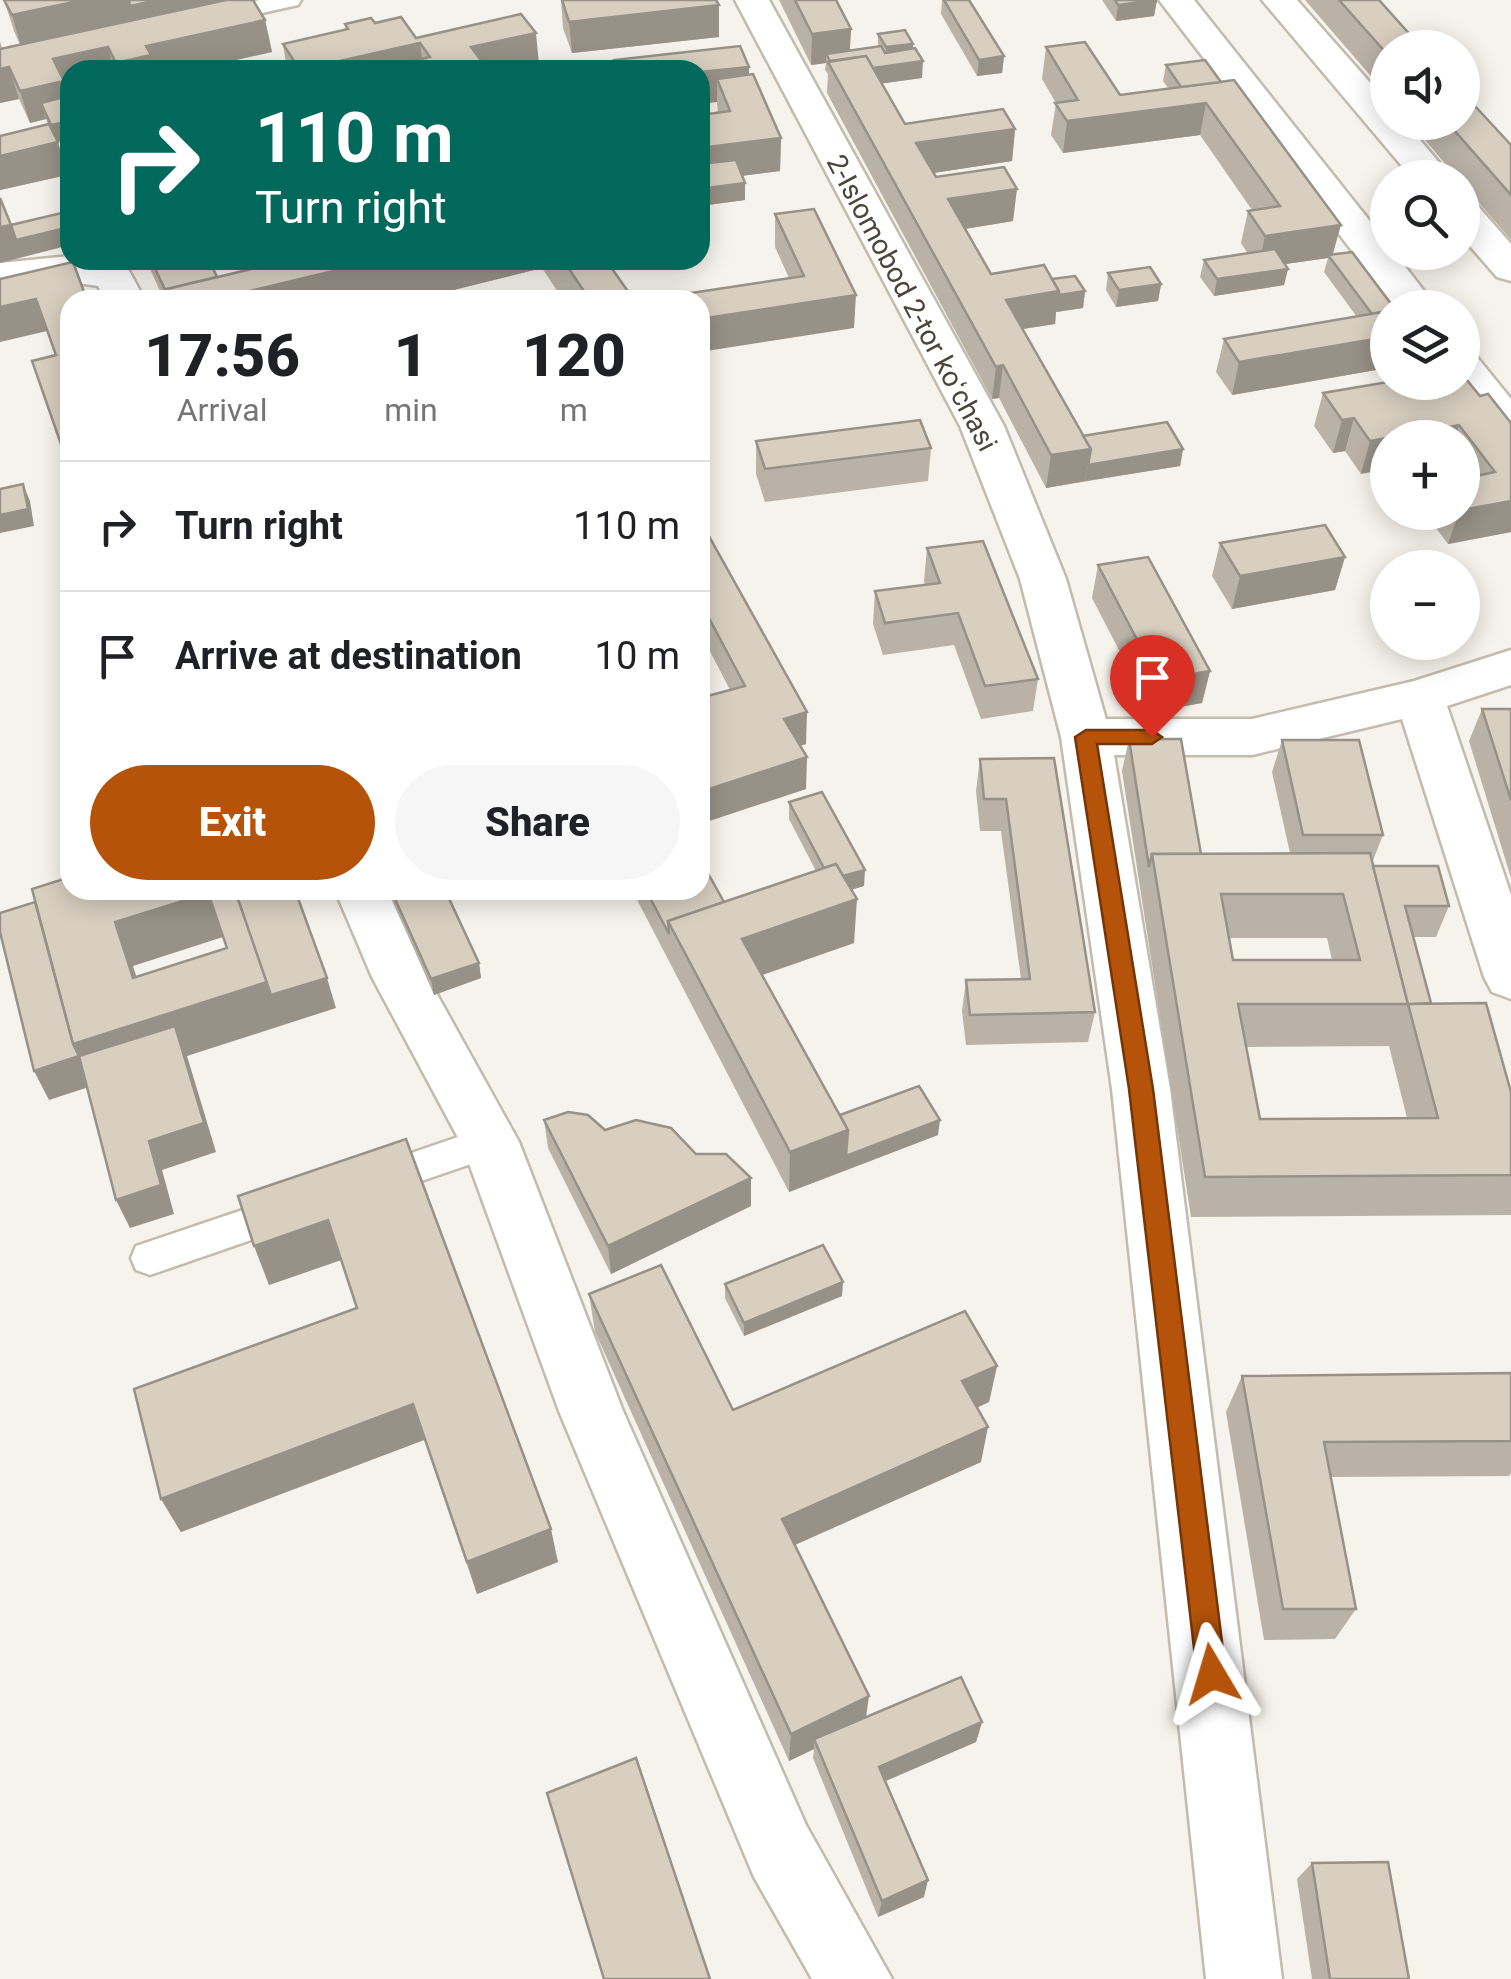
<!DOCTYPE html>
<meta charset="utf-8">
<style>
body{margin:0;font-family:Roboto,sans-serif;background:#f6f6f6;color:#202124;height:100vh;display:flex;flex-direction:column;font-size:38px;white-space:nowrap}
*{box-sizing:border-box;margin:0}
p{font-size:32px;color:#757577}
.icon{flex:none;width:55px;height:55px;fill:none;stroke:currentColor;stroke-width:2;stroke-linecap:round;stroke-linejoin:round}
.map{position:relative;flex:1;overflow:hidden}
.details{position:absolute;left:60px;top:290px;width:650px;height:610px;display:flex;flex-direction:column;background:#fff;border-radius:30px;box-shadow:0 5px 25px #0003}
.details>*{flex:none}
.top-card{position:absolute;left:60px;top:60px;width:650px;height:210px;border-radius:30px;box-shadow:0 5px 25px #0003;background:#00695c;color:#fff;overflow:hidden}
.fabs{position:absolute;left:1370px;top:30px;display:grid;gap:20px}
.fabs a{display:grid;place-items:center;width:110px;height:110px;border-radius:50%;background:#fff;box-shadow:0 5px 25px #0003;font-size:50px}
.pin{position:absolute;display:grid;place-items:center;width:85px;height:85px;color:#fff;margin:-102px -42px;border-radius:50% 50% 50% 0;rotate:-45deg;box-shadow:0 0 10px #0007}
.pin .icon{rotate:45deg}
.me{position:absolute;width:110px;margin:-55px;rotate:353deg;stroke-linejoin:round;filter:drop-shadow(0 0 8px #0008)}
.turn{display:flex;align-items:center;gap:35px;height:210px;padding:0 30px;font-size:45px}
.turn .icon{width:130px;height:130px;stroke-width:2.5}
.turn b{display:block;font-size:70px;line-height:85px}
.eta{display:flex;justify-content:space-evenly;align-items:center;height:170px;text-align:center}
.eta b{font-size:60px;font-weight:800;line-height:70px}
.action{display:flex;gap:20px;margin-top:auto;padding:20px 30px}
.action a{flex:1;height:115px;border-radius:60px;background:#b45309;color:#fff;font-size:40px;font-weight:800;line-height:115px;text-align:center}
.action a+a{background:#f6f6f6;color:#202124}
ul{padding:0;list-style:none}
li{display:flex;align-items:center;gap:30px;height:130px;padding:0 30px;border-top:2px solid #e0e0e0}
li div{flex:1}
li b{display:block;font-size:38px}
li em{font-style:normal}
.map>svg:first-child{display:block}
</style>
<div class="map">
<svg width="1511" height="1979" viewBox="0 0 1511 1979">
<rect width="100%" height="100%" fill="#f6f3ec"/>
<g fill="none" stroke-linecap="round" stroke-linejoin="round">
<!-- service casing -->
<g stroke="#c2bbae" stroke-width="5">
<g id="service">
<polygon points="260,0 301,0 298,5 213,24 202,17 205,12"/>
<polygon points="490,1126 503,1131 509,1142 503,1153 372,1198 359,1193 353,1182 359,1171"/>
<polygon points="290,1194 303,1198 309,1210 303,1222 150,1275 136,1270 131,1258 136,1246"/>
</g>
</g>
<!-- minor casing -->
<g stroke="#c2bbae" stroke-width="5">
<g id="minor">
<polygon points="1159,0 1194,0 1388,244 1388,252 1394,252 1437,308 1396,308"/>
<polygon points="1262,0 1297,0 1388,103 1388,122 1405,122 1452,178 1412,178"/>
<polygon points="1462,201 1476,204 1511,244 1511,281 1497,277 1462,237"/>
<polygon points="70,256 70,260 95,260 128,269 145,300 105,300 98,286 58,280 0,287 0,263"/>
<polygon points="1462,353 1477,357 1511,399 1511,442 1496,438 1453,382 1462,382"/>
<polygon points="1511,650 1511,685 1447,706 1511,895 1511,999 1492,992 1484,977 1402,719 1252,755 1086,755 1068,750 1061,737 1068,724 1086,719 1252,719 1414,681"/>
<polygon points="335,890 387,890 424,971 519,1142 623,1411 806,1825 892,1979 812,1979 754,1877 559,1411 463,1147 372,977"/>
</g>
</g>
<!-- tertiary casing -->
<g stroke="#c2bbae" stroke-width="5">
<polygon id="tertiary" points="735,0 769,0 1004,426 1066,579 1111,737 1170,1089 1282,1979 1206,1979 1112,1089 1061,737 1020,579 960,426"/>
</g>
<!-- service -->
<use href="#service" fill="#fff" fill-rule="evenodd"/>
<!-- minor -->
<use href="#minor" fill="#fff" fill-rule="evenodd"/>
<!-- tertiary -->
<use href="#tertiary" fill="#fff" fill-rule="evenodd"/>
</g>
<!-- wall -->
<g fill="#bab2a6" fill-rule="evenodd">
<polygon points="4,0 265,20 272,52 190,70 70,70 66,90 70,100 70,138 57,141 67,175 0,190 0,136 48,124 46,119 30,123 19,99 0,103 0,41 2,48 20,45 14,31"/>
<polygon points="561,0 716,0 719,37 572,53 563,28"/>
<polygon points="779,0 836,0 851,29 850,50 878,46 878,34 913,44 912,49 922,78 882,83 905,124 1015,129 1012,161 933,173 936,177 1013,221 965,229 991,274 1052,279 1085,291 1083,308 1056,312 1055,324 1023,329 1083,436 1183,449 1180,466 1046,488 999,398 992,399 827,93 828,74 825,70 826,63 811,65"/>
<polygon points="942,0 969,0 1004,56 1002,73 977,76 941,14"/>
<polygon points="1102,0 1157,0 1154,16 1116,21"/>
<polygon points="1305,0 1379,0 1388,48 1388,96"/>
<polygon points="375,23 416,38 539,64 514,70 287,70 283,44 346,30 345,24"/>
<polygon points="1046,47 1120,95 1168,88 1163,81 1166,65 1205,60 1333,254 1388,308 1388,382 1480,396 1511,423 1511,532 1448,544 1427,516 1429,512 1462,512 1462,438 1388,438 1361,474 1345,451 1333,453 1314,426 1323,393 1385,382 1376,370 1232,395 1216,372 1224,339 1357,317 1324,272 1328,258 1285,264 1288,269 1284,285 1214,296 1200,277 1204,260 1248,254 1241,243 1248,211 1252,210 1200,135 1063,153 1051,135 1056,103 1042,79"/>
<polygon points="614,60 749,67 749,75 781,138 780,171 742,176 745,183 745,200 700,206 700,115 718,113 717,102 700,70 614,70"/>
<polygon points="1410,122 1462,122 1511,145 1511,240 1462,183 1462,178 1457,178"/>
<polygon points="775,214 854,328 700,300 678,300 678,295 789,278 775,247"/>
<polygon points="146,260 209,260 217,277 289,260 606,260 634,300 563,300 542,268 413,300 164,300"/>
<polygon points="1108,273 1161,284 1158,301 1116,307 1106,290"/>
<polygon points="756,441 931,448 928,481 765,502 756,474"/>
<polygon points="700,520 806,744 800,746 806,789 700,824 700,698 730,690 700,632"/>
<polygon points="1220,543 1345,557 1335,590 1232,609 1212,576"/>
<polygon points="927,548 1038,679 1033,711 981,719 954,645 883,655 873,624 875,591 925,585 924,581"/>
<polygon points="1098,565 1210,671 1202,703 1151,712 1092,598"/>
<polygon points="1482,709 1511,709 1511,878 1469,741"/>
<path d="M1129,739L1201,854L1290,853L1272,772L1282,740L1383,835L1372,863L1373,866L1449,906L1436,937H1413L1431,1003L1511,1092V1215L1191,1217L1122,771ZM1229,938H1327L1332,960H1233ZM1389,1046L1407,1118L1260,1119L1246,1047Z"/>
<polygon points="1054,758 1095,1012 1088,1042 966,1045 962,1011 966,980 1021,979 1001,831 980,831 976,791 980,759"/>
<polygon points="789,802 864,886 851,890 854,943 762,975 840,1115 938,1135 789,1192 632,890 700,890 724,902 816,871 789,819"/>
<polygon points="388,890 470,890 449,897 479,963 481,978 434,995"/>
<polygon points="544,1120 605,1130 696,1154 751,1206 611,1274 548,1148"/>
<polygon points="406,1139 558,1562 477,1594 424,1440 181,1532 161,1499 357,1308 341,1260 269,1285"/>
<polygon points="725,1284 842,1296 744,1336 725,1298"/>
<polygon points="589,1294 733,1410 997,1366 989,1402 977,1408 981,1462 795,1545 866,1717 982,1722 976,1742 886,1781 924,1897 878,1917 813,1758 814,1749 789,1761 595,1332"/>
<polygon points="1511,1373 1511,1473 1509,1476 1330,1477 1356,1609 1335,1639 1264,1640 1226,1412 1242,1376"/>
<polygon points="1312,1863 1409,1979 1312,1979 1297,1879"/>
</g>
<!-- shaded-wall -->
<g fill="#979187">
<polygon points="83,0 236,0 21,47 12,15"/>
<polygon points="1157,0 1154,16 1116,21 1118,5"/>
<polygon points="719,5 719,37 572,53 569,22"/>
<polygon points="265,20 272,52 190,70 118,70 116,63 146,46"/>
<polygon points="851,29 849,60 826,54 826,63 811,65 812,34"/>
<polygon points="536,33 539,64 514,70 474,70 471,47"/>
<polygon points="420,43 423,70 304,70"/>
<polygon points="913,44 912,60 885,64 886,47"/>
<polygon points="108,47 114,70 70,70 70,89 66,90 70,103 41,103 46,119 30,123 20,91 53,59"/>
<polygon points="1004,56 1002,73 977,76 979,60"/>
<polygon points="923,61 922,78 843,89 837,73"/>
<polygon points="9,67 19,99 0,103 0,69"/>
<polygon points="749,67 749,99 717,79 717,102 700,104 700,72"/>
<polygon points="1206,103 1200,135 1063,153 1067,121"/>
<polygon points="70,121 70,138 56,142 51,125"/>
<polygon points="1015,129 1012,161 914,176 916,143"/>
<polygon points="781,138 780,171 700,181 700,148"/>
<polygon points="58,142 67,175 0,190 0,156"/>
<polygon points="745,183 745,200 700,206 700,189"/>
<polygon points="1017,189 1013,221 946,232 948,199"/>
<polygon points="11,225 70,227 70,245 0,263 0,227"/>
<polygon points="1341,225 1332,257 1328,255 1328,258 1258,268 1265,236"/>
<polygon points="379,260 542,260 542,268 413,300 184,300"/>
<polygon points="1288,269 1284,285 1214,296 1217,279"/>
<polygon points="1161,284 1158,301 1116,307 1119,290"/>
<polygon points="1059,291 1085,291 1083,308 1056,312 1055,324 1003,332 1006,300"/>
<polygon points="856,295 854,328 700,352 700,319"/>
<polygon points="36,299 47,331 0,342 0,307"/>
<polygon points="1386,337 1376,370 1232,395 1239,362"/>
<polygon points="1003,365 999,398 992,399 996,367"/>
<polygon points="1354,418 1345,451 1333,453 1342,420"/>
<polygon points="1459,425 1455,438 1390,438"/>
<polygon points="1388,438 1388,469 1361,474 1370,441"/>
<polygon points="1091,449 1085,481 1046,488 1051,455"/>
<polygon points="1183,449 1180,466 1085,481 1088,465"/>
<polygon points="23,484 30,501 34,526 0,533 0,515"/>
<polygon points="1511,501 1511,532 1448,544 1459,512"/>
<polygon points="1345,557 1335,590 1232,609 1240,576"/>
<polygon points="1210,671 1202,703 1151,712 1158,680"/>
<polygon points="807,712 806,744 783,751 784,719"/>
<polygon points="807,757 806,789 700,824 700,792"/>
<polygon points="865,870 864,886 830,896 831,880"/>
<polygon points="443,890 470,890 445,898"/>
<polygon points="208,893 223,937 133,966 150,1019 267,982 327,978 336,1008 187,1056 216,1152 162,1170 174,1214 130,1228 116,1200 149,1141 184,1056 49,1100 34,1071 73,1044 133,978 115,922"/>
<polygon points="857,899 854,943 742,982 742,939"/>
<polygon points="479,963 481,978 434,995 431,979"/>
<polygon points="940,1120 938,1135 789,1192 790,1152 848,1130"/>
<polygon points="751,1178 751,1206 611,1274 608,1246"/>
<polygon points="328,1220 341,1260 269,1285 254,1246"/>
<polygon points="843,1282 842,1296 744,1336 744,1323"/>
<polygon points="997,1366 989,1402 955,1417 962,1381"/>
<polygon points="413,1404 424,1440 181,1532 161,1499"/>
<polygon points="988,1427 981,1462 781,1551 782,1519"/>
<polygon points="551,1529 558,1562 477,1594 467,1562"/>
<polygon points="869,1696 865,1725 814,1739 814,1749 789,1761 791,1734"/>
<polygon points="982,1722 976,1742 876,1785 879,1767"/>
<polygon points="928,1880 924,1897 878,1917 882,1901"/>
</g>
<!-- building -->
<g fill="#d8cfc1" stroke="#979187" stroke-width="2.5" fill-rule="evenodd">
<polygon points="4,0 83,0 12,15"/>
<polygon points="129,0 158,0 130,6"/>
<polygon points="226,0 253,0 265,20 146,46 151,55 116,63 108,47 53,59 64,81 20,91 9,67 0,69 0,49"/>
<polygon points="562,0 716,0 719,5 569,22"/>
<polygon points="795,0 836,0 851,29 812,34"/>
<polygon points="944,0 969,0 1004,56 979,60"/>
<polygon points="1115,0 1157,0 1118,5"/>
<polygon points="1339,0 1379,0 1422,48 1388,48 1388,55"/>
<polygon points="521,14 536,33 471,47 488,70 374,70 430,57 420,43 300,70 283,44 348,29 345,24 371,18 375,23 401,17 416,38"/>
<polygon points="905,30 913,44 886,47 878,34"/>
<polygon points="1085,42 1120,95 1234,80 1341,225 1265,236 1248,211 1280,206 1206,103 1067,121 1055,103 1078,100 1046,47"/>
<polygon points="740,46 749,67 700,72 700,70 617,70 614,60"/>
<polygon points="881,46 885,53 915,48 923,61 873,68 866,56 830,61 826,54"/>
<polygon points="866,56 905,124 1003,109 1015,129 916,143 936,177 1004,167 1017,189 948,199 991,274 1044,265 1059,291 1006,300 1091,449 1051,455 1003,365 996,367 828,62"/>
<polygon points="1205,60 1221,82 1181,87 1166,65"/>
<polygon points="753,74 781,138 700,148 700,115 730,111 717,79"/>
<polygon points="1462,92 1511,145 1511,195 1447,122 1462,122"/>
<polygon points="68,96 70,100 70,121 51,125 41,103"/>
<polygon points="49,124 58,142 0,156 0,136"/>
<polygon points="736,160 745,183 700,189 700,164"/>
<polygon points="0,198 11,225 0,227"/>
<polygon points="814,209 856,295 700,319 700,300 681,300 678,295 804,276 775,214"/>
<polygon points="70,211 70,227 16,240 11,225"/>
<polygon points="1275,249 1288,269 1217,279 1204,260"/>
<polygon points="1352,252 1394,308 1388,308 1388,311 1372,314 1328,255"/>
<polygon points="151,260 209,260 217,277 167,289 170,300"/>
<polygon points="289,260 379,260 221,298 222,300 172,300 167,289"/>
<polygon points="563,260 606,260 634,300 590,300"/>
<polygon points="73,262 87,300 70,300 70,470 32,361 56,355 36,299 0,307 0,279"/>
<polygon points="1150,267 1161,284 1119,290 1108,273"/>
<polygon points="1075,276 1085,291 1059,295 1059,291 1052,279"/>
<polygon points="1388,311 1388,339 1386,337 1239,362 1224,339"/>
<polygon points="1462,374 1480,396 1488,394 1511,423 1511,501 1462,510 1462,479 1495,472 1459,425 1370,441 1354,418 1342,420 1323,393 1388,382 1462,382"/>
<polygon points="920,420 931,448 765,469 756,441"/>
<polygon points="1167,422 1183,449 1088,465 1091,449 1083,436"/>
<polygon points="23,484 28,509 0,515 0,489"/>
<polygon points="700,520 807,712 784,719 807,757 700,792 700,698 745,686 700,601"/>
<polygon points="1325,525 1345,557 1240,576 1220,543"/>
<polygon points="983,541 1038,679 985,686 958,613 885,623 875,591 940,583 927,548"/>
<polygon points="1148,557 1210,671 1158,680 1098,565"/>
<polygon points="1482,709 1511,709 1511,800"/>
<polygon points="1129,739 1181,739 1201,854 1152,854 1149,867"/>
<polygon points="1282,740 1359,740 1383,835 1303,835"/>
<polygon points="1054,758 1095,1012 970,1015 966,980 1030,979 1006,799 984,799 980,759"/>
<polygon points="822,792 865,870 843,876 836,864 824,868 789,802"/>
<path d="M1370,853L1408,1004L1486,1003L1511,1092V1175L1205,1177L1152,854ZM1221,894H1343L1360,960H1233ZM1238,1004H1408L1438,1118L1260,1119Z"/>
<polygon points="700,859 724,902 668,921 669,934 646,890 700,890"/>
<polygon points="836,864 857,899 742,939 848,1130 790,1152 668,921"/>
<polygon points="1373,866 1438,866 1449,906 1405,906 1431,1003 1408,1004"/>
<path d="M70,877V890H235L267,982L73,1044L32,889ZM208,893L227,948L133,978L115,922Z"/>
<polygon points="235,890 295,890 327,978 271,995"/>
<polygon points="391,890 445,890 479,963 431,979"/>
<polygon points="35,902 73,1044 79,1056 34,1071 0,932 0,913"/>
<polygon points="175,1026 204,1123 149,1141 161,1185 116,1200 79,1056"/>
<polygon points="919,1086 940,1120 846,1156 848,1130 840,1115"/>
<polygon points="568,1112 588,1115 605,1130 636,1120 671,1128 696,1154 726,1154 751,1178 608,1246 544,1120"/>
<polygon points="406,1139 551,1529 467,1562 413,1404 161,1499 134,1389 357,1308 328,1220 254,1246 238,1196"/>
<polygon points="823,1245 843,1282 744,1323 725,1284"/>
<polygon points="661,1265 733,1410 965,1311 997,1366 962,1381 988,1427 782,1519 869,1696 791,1734 589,1294"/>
<polygon points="1511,1373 1511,1441 1324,1442 1356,1609 1283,1609 1242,1376"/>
<polygon points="961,1677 982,1722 879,1767 928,1880 882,1901 814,1739"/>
<polygon points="636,1758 710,1979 604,1979 547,1793"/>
<polygon points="1388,1862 1409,1979 1330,1979 1312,1863"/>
</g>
<!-- route -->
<polygon fill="#b45309" stroke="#753606" stroke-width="2.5" points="1086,730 1152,730 1162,737 1152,744 1097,744 1153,1089 1226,1674 1222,1684 1212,1688 1202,1684 1197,1674 1129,1089 1075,737"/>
<g text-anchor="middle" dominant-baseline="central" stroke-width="8" stroke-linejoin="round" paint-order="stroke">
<!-- street labels -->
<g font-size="28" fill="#4b4439" stroke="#fff">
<text transform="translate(912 303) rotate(62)">2-Islomobod 2-tor koʻchasi</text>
</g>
</g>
</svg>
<div class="fabs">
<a><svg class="icon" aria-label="sound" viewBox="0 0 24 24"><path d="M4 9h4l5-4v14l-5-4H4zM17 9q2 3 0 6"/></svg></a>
<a><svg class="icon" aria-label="search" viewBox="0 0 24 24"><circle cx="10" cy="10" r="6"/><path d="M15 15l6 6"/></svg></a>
<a><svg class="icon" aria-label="layers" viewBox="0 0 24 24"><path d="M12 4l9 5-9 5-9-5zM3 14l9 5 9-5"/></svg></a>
<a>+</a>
<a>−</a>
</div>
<div class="pin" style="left:1152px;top:737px;background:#d93025"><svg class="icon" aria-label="arrive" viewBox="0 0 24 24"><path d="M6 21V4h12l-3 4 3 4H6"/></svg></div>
<svg class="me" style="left:1212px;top:1674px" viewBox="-20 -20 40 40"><path d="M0-17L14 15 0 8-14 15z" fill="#b45309" stroke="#fff" stroke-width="4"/></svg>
<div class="top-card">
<div class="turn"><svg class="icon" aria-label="right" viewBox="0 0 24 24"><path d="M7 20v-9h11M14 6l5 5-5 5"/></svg><div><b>110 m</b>Turn right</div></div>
</div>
<section class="details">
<div class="eta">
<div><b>17:56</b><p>Arrival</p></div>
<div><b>1</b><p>min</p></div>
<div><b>120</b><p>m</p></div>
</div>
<ul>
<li><svg class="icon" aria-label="right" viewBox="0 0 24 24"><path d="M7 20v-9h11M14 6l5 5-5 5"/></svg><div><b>Turn right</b></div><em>110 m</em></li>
<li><svg class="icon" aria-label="arrive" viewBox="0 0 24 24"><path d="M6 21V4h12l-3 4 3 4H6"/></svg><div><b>Arrive at destination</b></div><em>10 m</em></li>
</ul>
<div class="action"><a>Exit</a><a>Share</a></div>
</section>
</div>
